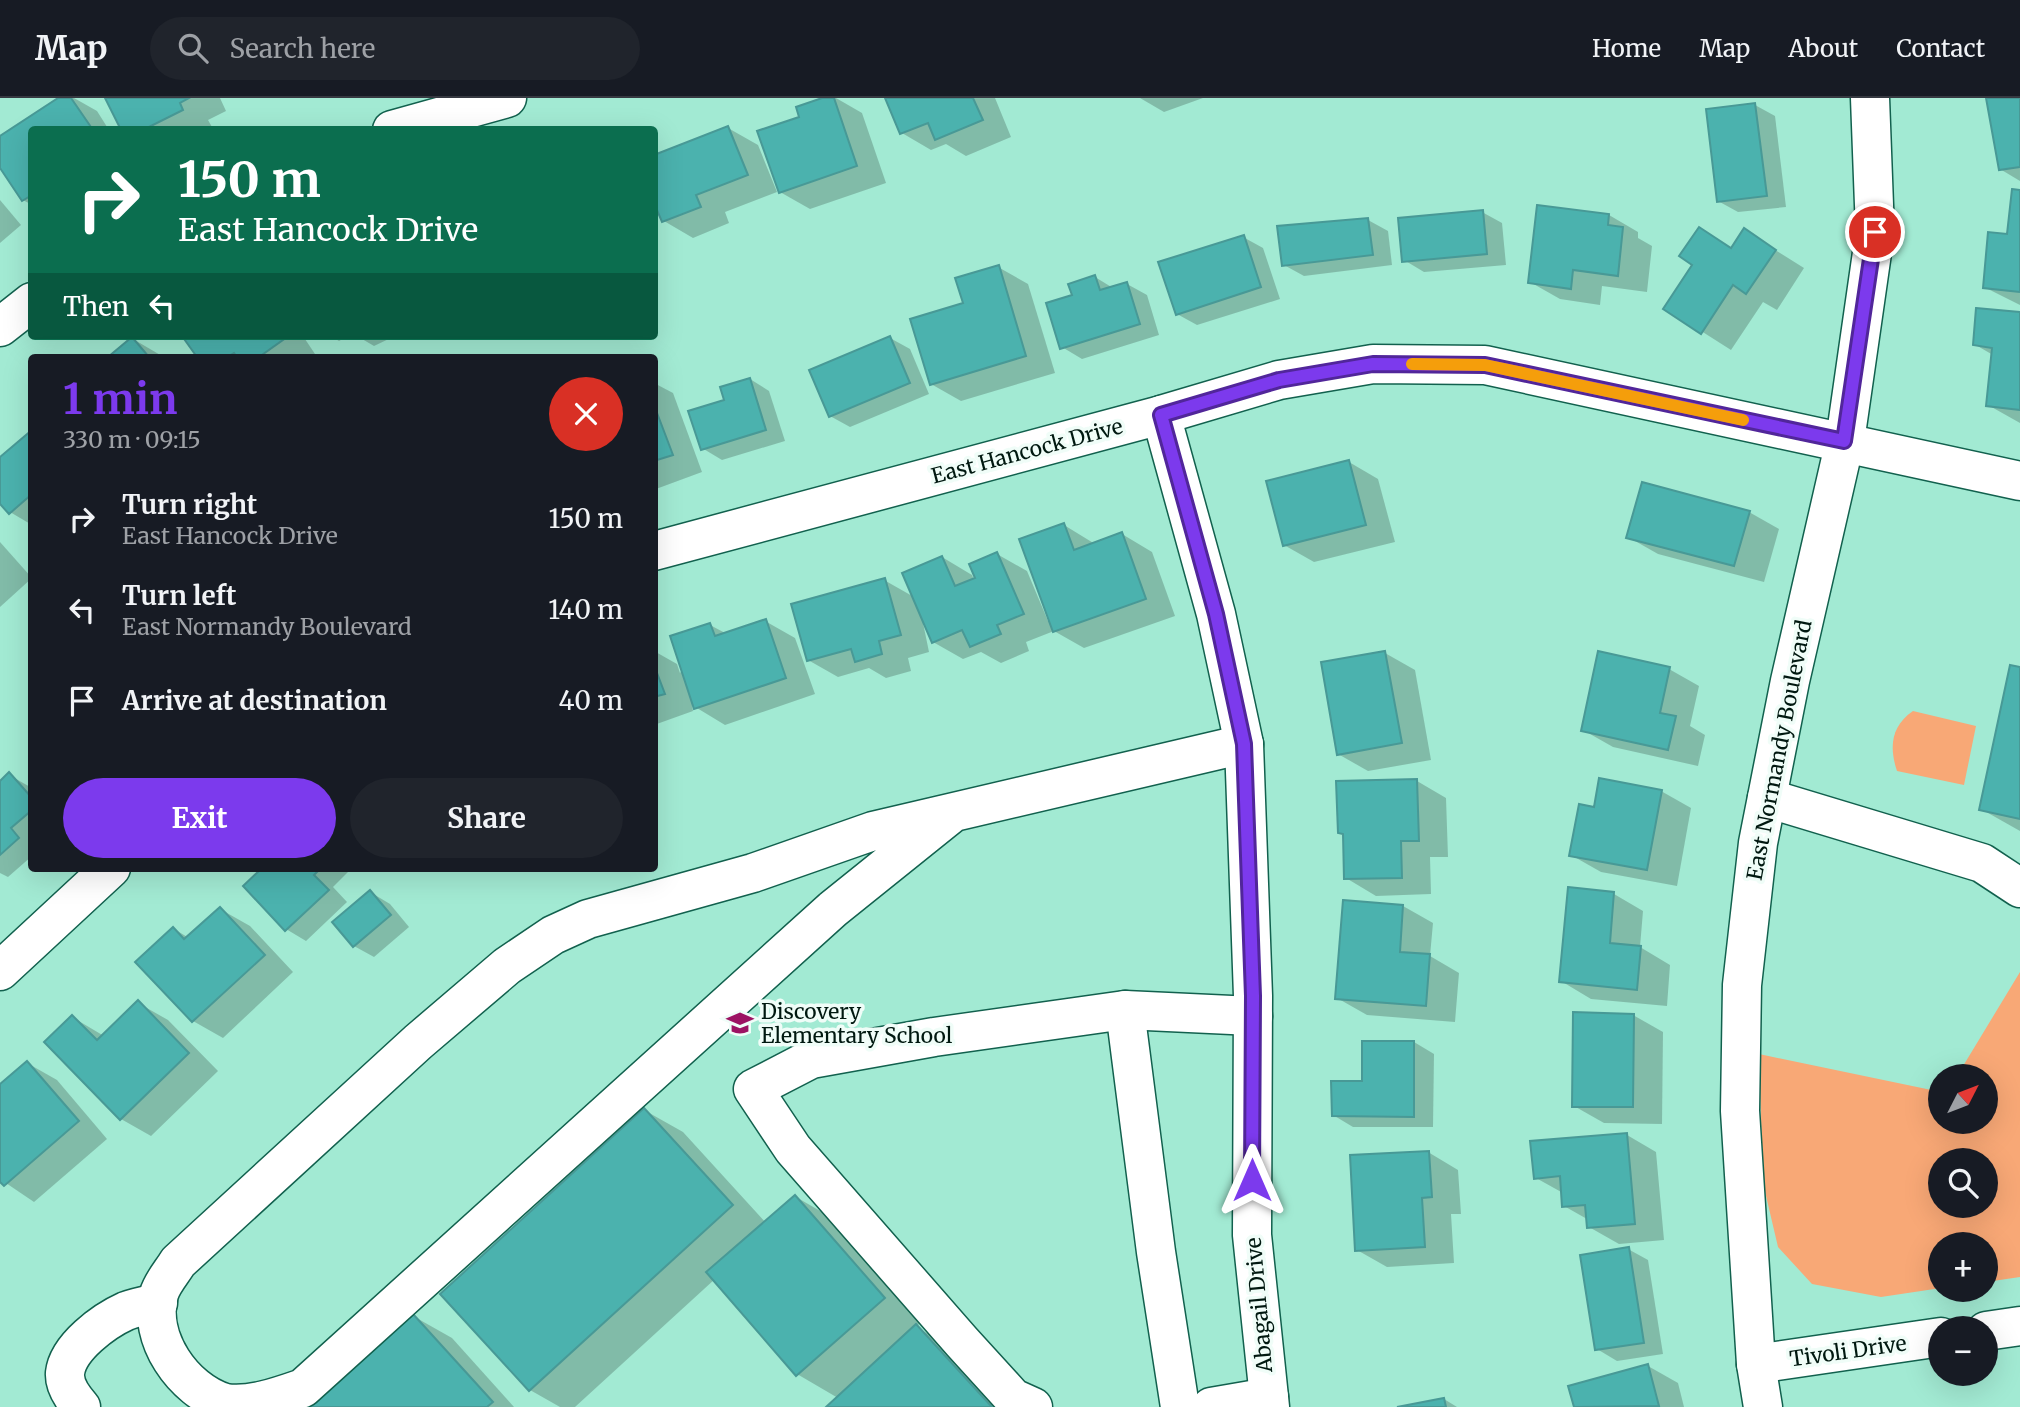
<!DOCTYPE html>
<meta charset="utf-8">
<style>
body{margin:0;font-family:Merriweather,serif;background:#20242c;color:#f1f3f6;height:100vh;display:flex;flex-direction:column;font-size:26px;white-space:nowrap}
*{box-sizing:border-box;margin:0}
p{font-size:23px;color:#9ea1a6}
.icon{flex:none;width:38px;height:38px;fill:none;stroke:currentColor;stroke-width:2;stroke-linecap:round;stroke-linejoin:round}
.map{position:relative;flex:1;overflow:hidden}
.drawer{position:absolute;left:28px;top:256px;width:630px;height:518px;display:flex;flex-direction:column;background:#171b24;border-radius:7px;box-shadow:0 7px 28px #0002}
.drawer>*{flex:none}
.hud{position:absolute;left:28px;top:28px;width:630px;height:214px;border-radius:7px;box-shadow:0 7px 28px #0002;background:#0b6e4f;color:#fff;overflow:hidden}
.needle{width:46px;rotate:48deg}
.controls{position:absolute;left:1928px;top:966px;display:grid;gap:14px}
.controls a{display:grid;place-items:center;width:70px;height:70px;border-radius:50%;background:#171b24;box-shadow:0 7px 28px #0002;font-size:35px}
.pin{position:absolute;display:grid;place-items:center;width:60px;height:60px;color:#fff;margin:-30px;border:4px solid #fff;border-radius:50%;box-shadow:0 2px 7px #0007}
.me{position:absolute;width:77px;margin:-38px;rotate:0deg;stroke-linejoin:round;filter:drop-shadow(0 0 5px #0008)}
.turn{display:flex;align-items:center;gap:24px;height:147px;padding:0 35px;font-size:32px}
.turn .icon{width:91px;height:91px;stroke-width:2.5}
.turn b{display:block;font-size:49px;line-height:60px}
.then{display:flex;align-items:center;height:66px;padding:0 35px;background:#0003;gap:14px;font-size:26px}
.round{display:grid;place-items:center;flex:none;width:74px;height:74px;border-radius:37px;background:#20242c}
.headline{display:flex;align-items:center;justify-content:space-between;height:119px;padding:0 35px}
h1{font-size:42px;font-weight:700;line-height:52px;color:#7c3aed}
.button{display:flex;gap:14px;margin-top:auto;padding:14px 35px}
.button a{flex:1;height:80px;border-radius:42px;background:#7c3aed;color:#fff;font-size:28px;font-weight:700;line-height:80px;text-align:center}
.button a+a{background:#20242c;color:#f1f3f6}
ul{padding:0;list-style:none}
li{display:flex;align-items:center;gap:21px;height:91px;padding:0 35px}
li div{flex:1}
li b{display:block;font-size:26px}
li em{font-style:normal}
header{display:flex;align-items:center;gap:42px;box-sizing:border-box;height:98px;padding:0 35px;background:#171b24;border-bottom:2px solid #363941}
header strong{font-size:33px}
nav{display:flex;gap:38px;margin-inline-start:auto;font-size:24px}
.search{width:490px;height:63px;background:#20242c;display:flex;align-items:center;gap:18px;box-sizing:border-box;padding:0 24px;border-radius:38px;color:#9ea1a6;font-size:26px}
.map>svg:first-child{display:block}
</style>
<header>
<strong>Map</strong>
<div class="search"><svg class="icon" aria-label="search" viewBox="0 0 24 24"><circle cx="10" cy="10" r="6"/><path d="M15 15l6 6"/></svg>Search here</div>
<nav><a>Home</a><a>Map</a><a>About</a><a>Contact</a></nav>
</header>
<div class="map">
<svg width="2020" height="1309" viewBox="0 0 2020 1309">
<rect width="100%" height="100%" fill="#a2ead3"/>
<!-- green -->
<g fill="#f8a876" fill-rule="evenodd">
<path d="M1913,613L1976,628L1964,687L1897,673C1889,649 1891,628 1913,613Z"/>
<path d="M2020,874V1179L1986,1184V1146H1941V1190L1881,1199L1812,1186L1778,1149L1763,1085L1759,956L1941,994V1024H1986V978H1957ZM1941,1062H1986V1108H1941Z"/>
</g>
<!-- shadow -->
<g fill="#0003">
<polygon points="61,0 74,0 97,13 109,32 32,32 32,107 23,102 0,67 0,40"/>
<polygon points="107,0 220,0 226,13 208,22 212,29 206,32 123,32"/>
<polygon points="827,0 836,0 862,15 886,85 810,111 780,94"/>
<polygon points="887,0 995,0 1011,39 966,58 946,46 931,52 902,35"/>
<polygon points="1140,0 1203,0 1164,14"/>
<polygon points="1988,0 2020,0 2020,83 2000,71"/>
<polygon points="1755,7 1775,18 1786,109 1738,114 1718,103"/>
<polygon points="728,30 758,47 777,94 725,114 729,125 693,140 664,123"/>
<polygon points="2020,93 2020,207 1984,189 2009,138"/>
<polygon points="0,102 21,127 0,145"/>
<polygon points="1482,114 1502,125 1506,167 1424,174 1404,162"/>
<polygon points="1609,117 1638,134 1638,140 1652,148 1647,194 1602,188 1600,207 1560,201 1530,184"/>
<polygon points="1368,122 1388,133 1392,167 1304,178 1284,167"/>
<polygon points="1700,132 1732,151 1745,133 1804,170 1777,212 1763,204 1731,252 1665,210 1695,166"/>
<polygon points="1243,139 1263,150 1280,201 1197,227 1177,216"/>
<polygon points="998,169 1028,186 1055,275 961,303 931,286 965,206"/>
<polygon points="1095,179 1113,190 1127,186 1147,197 1159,237 1082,261 1062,249 1074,198"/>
<polygon points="2020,216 2020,325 1988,307 1993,257 1974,246"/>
<polygon points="184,238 303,238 315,256 312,259 199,259"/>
<polygon points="331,238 348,238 339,243"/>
<polygon points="357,238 395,238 374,248"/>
<polygon points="890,240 910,251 929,296 850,329 830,318"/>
<polygon points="133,241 162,258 163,259 110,259"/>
<polygon points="750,281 769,293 785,343 722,362 702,350"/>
<polygon points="654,285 673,295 702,374 656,391"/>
<polygon points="32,334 32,427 10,414 0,403 0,362"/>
<polygon points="1349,364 1378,381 1395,444 1314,464 1284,447"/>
<polygon points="1749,414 1779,431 1764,484 1658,456 1628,439"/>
<polygon points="1064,427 1095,446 1122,436 1152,454 1175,518 1084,550 1054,533 1026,544 1029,553 1001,565 981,554 963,561 933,544 921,515 929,554 908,560 911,573 886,580 869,570 838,579 808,562 884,482 914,499 942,459 972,477 974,482 997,456 1027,473 1048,523 1051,522"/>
<polygon points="0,444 32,480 0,509"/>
<polygon points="765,523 795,540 815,596 725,627 692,607 693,613 654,627 654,553 677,566 680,575 710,527 727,536"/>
<polygon points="1385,555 1415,572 1431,662 1368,673 1338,656"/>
<polygon points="1669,571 1699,588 1690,628 1705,637 1698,668 1613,649 1583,632"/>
<polygon points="2020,571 2020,733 1981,711"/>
<polygon points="9,677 32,690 32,758 8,779 0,775 0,685"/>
<polygon points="1417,683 1446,700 1448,759 1430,759 1431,796 1376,798 1346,780 1345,737 1340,734"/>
<polygon points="1661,693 1691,710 1677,788 1601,774 1571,757 1596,711"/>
<polygon points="264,770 352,770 333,789 347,804 306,843 286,831"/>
<polygon points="370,794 390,806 409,829 374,859 354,848"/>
<polygon points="1614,796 1643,813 1640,849 1670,867 1667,908 1591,901 1561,883"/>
<polygon points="1344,804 1403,808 1433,825 1430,858 1459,875 1455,924 1367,917 1337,900"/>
<polygon points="220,811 250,828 293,874 223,940 193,923 138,864 174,831 189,840"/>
<polygon points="138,905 168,922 218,973 151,1038 121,1021 72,919 104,938"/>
<polygon points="1633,917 1663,934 1662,1026 1604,1025 1574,1008"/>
<polygon points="1414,944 1434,956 1433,1029 1353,1029 1333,1017 1364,985"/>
<polygon points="27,965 57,982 107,1041 34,1104 0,1081 0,988"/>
<polygon points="644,1012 683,1034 766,1125 796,1099 834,1121 922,1223 916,1229 955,1251 1008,1309 828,1309 838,1300 797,1276 715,1181 575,1309 560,1309 530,1292 443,1196"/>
<polygon points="1627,1037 1656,1054 1664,1142 1619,1146 1589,1129 1587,1121 1564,1108 1563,1095 1536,1080"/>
<polygon points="1428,1054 1458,1072 1461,1116 1451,1116 1454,1165 1387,1169 1357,1152"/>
<polygon points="1628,1151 1648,1162 1663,1256 1617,1263 1597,1251"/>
<polygon points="413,1218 452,1240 514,1309 313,1309"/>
<polygon points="1648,1268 1678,1285 1684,1309 1576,1309 1570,1289"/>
<polygon points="1444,1301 1457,1309 1406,1309"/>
</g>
<!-- building -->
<g fill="#4bb2ae" stroke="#489996" stroke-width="2">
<polygon points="58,0 71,0 93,32 32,32 32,97 22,103 0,70 0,38"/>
<polygon points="105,0 189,0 180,5 183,12 143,32 121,32"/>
<polygon points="822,0 834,0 857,68 779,95 757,33 799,19 796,9"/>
<polygon points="885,0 973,0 983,22 935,42 928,25 900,36"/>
<polygon points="1986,0 2020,0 2020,69 1999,72"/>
<polygon points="1755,5 1767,98 1717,104 1706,11"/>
<polygon points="728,28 748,77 696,97 701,109 662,124 654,105 654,57"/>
<polygon points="2012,91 2020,92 2020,194 1983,190 1988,134 2007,136"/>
<polygon points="1537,107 1609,116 1608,127 1623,129 1618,178 1573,172 1571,191 1528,185"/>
<polygon points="1483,112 1487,156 1402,164 1398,120"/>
<polygon points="1368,120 1373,157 1282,168 1277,128"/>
<polygon points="1699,129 1731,150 1744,130 1776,152 1746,196 1733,187 1701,236 1663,211 1692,167 1679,158"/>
<polygon points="1244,137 1261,189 1176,217 1158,164"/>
<polygon points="999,167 1026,258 930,287 910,221 963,205 955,180"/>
<polygon points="1095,177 1100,192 1127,184 1140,226 1060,251 1046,205 1072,197 1068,186"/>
<polygon points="1976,210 2020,214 2020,312 1986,308 1992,250 1973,247"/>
<polygon points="182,238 286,238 287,239 259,259 237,259 234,255 227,259 197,259"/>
<polygon points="890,238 910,285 829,319 809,272"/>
<polygon points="132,239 149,259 108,259"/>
<polygon points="750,280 766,332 701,352 688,313 724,302 720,289"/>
<polygon points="654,307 673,357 654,363"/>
<polygon points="32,332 32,396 9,416 0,406 0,359"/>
<polygon points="1349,362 1366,427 1283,448 1266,383"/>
<polygon points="1642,384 1750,413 1734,468 1626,440"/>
<polygon points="1064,425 1074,452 1122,434 1146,501 1053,534 1019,441"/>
<polygon points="997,454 1024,516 997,527 1001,536 970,549 962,532 932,545 902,475 942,458 955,488 975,480 969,466"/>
<polygon points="885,480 901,537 879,543 882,556 855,564 851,551 807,563 791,506"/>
<polygon points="766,521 786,580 694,611 670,538 710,525 715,538"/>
<polygon points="1385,553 1402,645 1337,657 1321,564"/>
<polygon points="1598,553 1670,569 1660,615 1676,618 1668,652 1581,633"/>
<polygon points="654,567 665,596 654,599"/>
<polygon points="2010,567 2020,569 2020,721 1979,712"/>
<polygon points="9,674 32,700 32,712 11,730 19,740 0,757 0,683"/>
<polygon points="1599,680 1662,692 1647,772 1569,758 1579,706 1594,709"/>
<polygon points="1417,681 1419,743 1401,743 1402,780 1344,781 1343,736 1338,735 1336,683"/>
<polygon points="262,770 321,770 314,777 329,792 285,833 243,788"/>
<polygon points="1568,789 1614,794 1610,845 1641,848 1637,892 1559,884"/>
<polygon points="370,792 391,817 353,849 332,824"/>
<polygon points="1343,802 1403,807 1400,854 1430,856 1426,908 1335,901"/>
<polygon points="220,809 265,857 192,924 135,864 173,829 184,841"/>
<polygon points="138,902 189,955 120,1022 44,944 72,917 97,942"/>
<polygon points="1573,914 1634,916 1633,1009 1572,1009"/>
<polygon points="1362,943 1414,943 1414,1019 1332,1018 1331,983 1362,983"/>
<polygon points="27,963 79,1023 4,1088 0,1084 0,986"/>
<polygon points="644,1010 733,1107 529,1293 440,1196"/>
<polygon points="1627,1035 1635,1126 1587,1130 1585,1107 1562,1109 1560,1078 1534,1081 1530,1043"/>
<polygon points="1429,1053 1432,1099 1422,1100 1425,1149 1355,1153 1350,1057"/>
<polygon points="795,1097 885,1200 796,1278 706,1174"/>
<polygon points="1629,1149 1644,1245 1595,1252 1580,1157"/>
<polygon points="413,1216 493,1304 487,1309 310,1309"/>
<polygon points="916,1226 992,1309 826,1309"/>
<polygon points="1648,1266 1659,1308 1574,1309 1568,1288"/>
<polygon points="1444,1300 1446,1309 1397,1309"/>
</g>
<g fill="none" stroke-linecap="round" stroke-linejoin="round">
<!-- minor casing -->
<g stroke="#12614e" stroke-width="41">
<g id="minor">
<polyline points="392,32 507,0"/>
<polyline points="0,229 32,204"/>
<polyline points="1161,317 1216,516 1244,646 1253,898 1252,1137 1270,1309"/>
<polyline points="654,453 1161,317 1279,282 1373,266 1485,267 2020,383"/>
<polyline points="1767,700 1982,765 2020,790"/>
<path d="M950,717L833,811L303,1290C280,1298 250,1309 225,1305C183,1292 147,1240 159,1196C162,1185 172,1174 178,1164L418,944L507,868L553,837L588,821L753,775L873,733L1244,646"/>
<polyline points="0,873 111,770"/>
<polyline points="1125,912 1156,1154 1180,1309"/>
<polyline points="1986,1233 2020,1228"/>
<polyline points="1756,1266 1941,1239"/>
<path d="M81,1309C73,1300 64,1288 65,1275C68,1249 104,1223 126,1213C136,1209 148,1207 158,1205"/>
<polyline points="1033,1309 1013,1300 962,1244 793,1051 753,991 811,961 934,939 1125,912 1253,918"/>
<polyline points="1211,1309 1269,1299"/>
<polyline points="1763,1309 1756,1266 1740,1013 1742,887 1758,745 1790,583 1845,343 1875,134 1870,0"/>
</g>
</g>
<!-- minor -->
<use href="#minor" stroke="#fff" stroke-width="38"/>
</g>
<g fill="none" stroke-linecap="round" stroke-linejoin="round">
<!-- route casing -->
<g stroke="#51269a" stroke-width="18">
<polyline id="route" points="1252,1082 1253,898 1244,646 1216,516 1161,317 1279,282 1373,266 1485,267 1844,343 1875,134"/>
</g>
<!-- route -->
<use href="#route" stroke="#7c3aed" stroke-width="12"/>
<!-- slow -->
<polyline stroke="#f59e0b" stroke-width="12" points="1412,266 1485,267 1743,322"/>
</g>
<!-- icons -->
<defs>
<g id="school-bare" transform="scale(2.1)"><path d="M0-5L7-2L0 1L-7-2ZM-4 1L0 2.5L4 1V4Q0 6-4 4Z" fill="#9c1363" stroke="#f0fdf8" stroke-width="2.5" paint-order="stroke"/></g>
</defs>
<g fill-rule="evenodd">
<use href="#school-bare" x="740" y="925"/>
</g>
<g text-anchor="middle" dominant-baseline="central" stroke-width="7" stroke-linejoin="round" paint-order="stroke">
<!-- street labels -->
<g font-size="21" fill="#001810" stroke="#f0fdf8">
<text transform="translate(1027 353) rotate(-15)">East Hancock Drive</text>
<text transform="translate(1779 652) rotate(-79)">East Normandy Boulevard</text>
<text transform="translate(1259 1207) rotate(-95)">Abagail Drive</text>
<text transform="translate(1848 1253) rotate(-8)">Tivoli Drive</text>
</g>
<!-- poi labels -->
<g font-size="21" fill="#001810" stroke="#f0fdf8" text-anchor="start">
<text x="761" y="913">Discovery<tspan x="761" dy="24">Elementary School</tspan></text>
</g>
</g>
</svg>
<div class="controls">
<a><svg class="needle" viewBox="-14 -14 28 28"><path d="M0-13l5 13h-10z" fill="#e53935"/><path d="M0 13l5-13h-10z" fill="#9ea1a6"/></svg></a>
<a><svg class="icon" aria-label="search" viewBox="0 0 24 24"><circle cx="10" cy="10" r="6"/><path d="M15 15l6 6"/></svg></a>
<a>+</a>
<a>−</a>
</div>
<div class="pin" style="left:1875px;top:134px;background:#d93025"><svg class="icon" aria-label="arrive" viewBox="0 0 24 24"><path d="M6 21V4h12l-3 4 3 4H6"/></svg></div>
<svg class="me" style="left:1252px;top:1082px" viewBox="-20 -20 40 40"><path d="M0-17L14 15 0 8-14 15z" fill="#7c3aed" stroke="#fff" stroke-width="4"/></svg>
<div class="hud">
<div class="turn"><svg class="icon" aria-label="right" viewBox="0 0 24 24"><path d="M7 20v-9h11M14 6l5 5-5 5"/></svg><div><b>150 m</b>East Hancock Drive</div></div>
<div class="then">Then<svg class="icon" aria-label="left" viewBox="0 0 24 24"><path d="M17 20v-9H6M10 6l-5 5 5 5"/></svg></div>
</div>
<section class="drawer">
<div class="headline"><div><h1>1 min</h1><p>330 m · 09:15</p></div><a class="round" style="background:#d93025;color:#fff"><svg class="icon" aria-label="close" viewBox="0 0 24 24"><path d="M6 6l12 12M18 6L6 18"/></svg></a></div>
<ul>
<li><svg class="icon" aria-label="right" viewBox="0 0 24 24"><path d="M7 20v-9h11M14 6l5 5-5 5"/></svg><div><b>Turn right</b><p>East Hancock Drive</p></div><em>150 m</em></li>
<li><svg class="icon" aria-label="left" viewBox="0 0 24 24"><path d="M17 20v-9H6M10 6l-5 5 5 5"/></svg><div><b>Turn left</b><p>East Normandy Boulevard</p></div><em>140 m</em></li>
<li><svg class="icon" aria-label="arrive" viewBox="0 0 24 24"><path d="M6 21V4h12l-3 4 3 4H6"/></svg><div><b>Arrive at destination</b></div><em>40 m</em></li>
</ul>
<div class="button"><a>Exit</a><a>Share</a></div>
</section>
</div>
